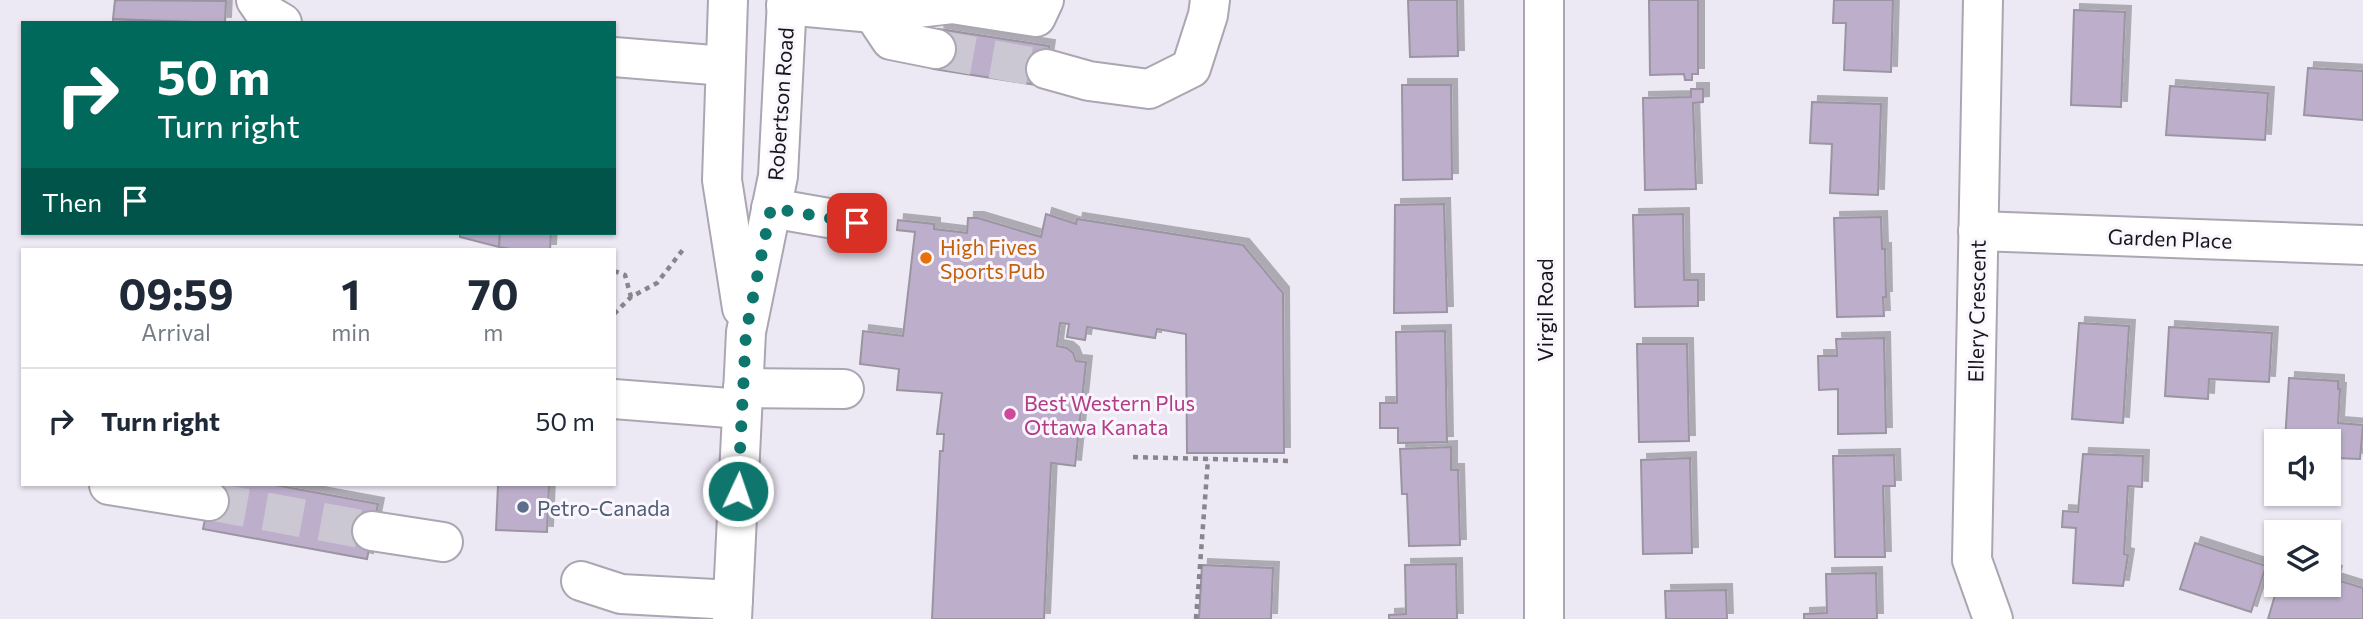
<!DOCTYPE html>
<style>
body{margin:0;font-family:Commissioner,sans-serif;background:#f6f6f7;color:#1f2937;height:100vh;display:flex;flex-direction:column;font-size:26px;white-space:nowrap}
*{box-sizing:border-box;margin:0}
p{font-size:23px;color:#747a83}
.icon{flex:none;width:38px;height:38px;fill:none;stroke:currentColor;stroke-width:2;stroke-linecap:round;stroke-linejoin:round}
.map{position:relative;flex:1;overflow:hidden}
.drawer{position:absolute;left:21px;top:248px;width:595px;height:238px;display:flex;flex-direction:column;background:#fff;border-radius:0px;box-shadow:0 2px 5px #0004}
.drawer>*{flex:none}
.banner{position:absolute;left:21px;top:21px;width:595px;height:214px;border-radius:0px;box-shadow:0 2px 5px #0004;background:#00695c;color:#fff;overflow:hidden}
.fabs{position:absolute;left:2264px;top:429px;display:grid;gap:14px}
.fabs a{display:grid;place-items:center;width:77px;height:77px;border-radius:0px;background:#fff;box-shadow:0 2px 5px #0004;font-size:35px}
.pin{position:absolute;display:grid;place-items:center;width:60px;height:60px;color:#fff;margin:-30px;border-radius:14px;box-shadow:0 4px 10px #0006}
.me{position:absolute;width:77px;margin:-38px;rotate:3deg;stroke-linejoin:round;filter:drop-shadow(0 0 5px #0008)}
.turn{display:flex;align-items:center;gap:24px;height:147px;padding:0 21px;font-size:32px}
.turn .icon{width:91px;height:91px;stroke-width:2.5}
.turn b{display:block;font-size:49px;line-height:60px}
.then{display:flex;align-items:center;height:66px;padding:0 21px;background:#0003;gap:14px;font-size:26px}
.eta{display:flex;justify-content:space-evenly;align-items:center;height:119px;text-align:center}
.eta b{font-size:42px;font-weight:700;line-height:49px}
ul{padding:0;list-style:none}
li{display:flex;align-items:center;gap:21px;height:105px;padding:0 21px;border-top:2px solid #e0e1e3}
li div{flex:1}
li b{display:block;font-size:26px}
li em{font-style:normal}
.map>svg:first-child{display:block}
</style>
<div class="map">
<svg width="2363" height="619" viewBox="0 0 2363 619">
<defs>
<filter id="shadow"><feDropShadow dx="6" dy="-6" stdDeviation="0" flood-color="#0004"/></filter>
</defs>
<rect width="100%" height="100%" fill="#ece8f4"/>
<!-- building -->
<g fill="#bdafcc" stroke="#9a95a0" stroke-width="2" filter="url(#shadow)">
<polygon points="115,0 226,1 225,23 113,19"/>
<polygon points="1408,0 1457,0 1458,56 1410,57"/>
<polygon points="1649,0 1698,0 1698,74 1692,74 1692,80 1685,80 1684,74 1650,75"/>
<polygon points="1834,0 1893,0 1891,72 1844,70 1846,23 1833,23"/>
<polygon points="2074,10 2125,12 2121,107 2071,105"/>
<polygon points="113,19 177,23 113,23"/>
<polygon points="939,29 1049,46 1043,86 933,69"/>
<polygon points="2308,68 2363,71 2363,120 2304,115"/>
<polygon points="1402,85 1451,85 1452,179 1403,180"/>
<polygon points="2170,86 2268,93 2265,140 2166,135"/>
<polygon points="1691,89 1703,89 1703,102 1693,103 1696,189 1645,190 1643,98 1691,97"/>
<polygon points="1812,102 1881,104 1878,195 1830,193 1832,144 1810,143"/>
<polygon points="1444,204 1447,312 1394,313 1395,205"/>
<polygon points="1046,214 1076,224 1077,219 1243,245 1283,293 1284,453 1187,453 1186,334 1157,329 1155,338 1087,327 1085,340 1067,337 1069,324 1060,323 1057,346 1067,348 1073,353 1076,361 1086,362 1075,466 1051,463 1044,619 932,619 940,451 943,451 944,434 937,434 942,393 897,390 899,369 860,364 863,331 903,336 915,232 897,230 898,220 934,224 934,229 967,233 968,218 978,218 1041,237"/>
<polygon points="1683,214 1684,280 1698,280 1698,306 1635,307 1633,215"/>
<polygon points="1881,217 1882,249 1885,249 1886,297 1883,297 1884,316 1837,317 1834,218"/>
<polygon points="460,233 500,233 499,247 460,237"/>
<polygon points="500,233 551,233 550,250 517,250 499,247"/>
<polygon points="2079,323 2129,326 2123,423 2072,419"/>
<polygon points="2169,327 2272,333 2269,382 2209,379 2208,399 2165,396"/>
<polygon points="1445,331 1447,442 1398,443 1398,428 1380,428 1380,403 1397,403 1396,332"/>
<polygon points="1884,338 1886,433 1838,434 1838,389 1819,390 1818,356 1837,356 1836,339"/>
<polygon points="1637,344 1687,344 1689,441 1639,442"/>
<polygon points="2289,378 2338,381 2338,389 2340,389 2338,423 2363,425 2360,459 2333,458 2332,461 2329,461 2329,441 2285,441"/>
<polygon points="1451,447 1451,470 1458,470 1460,545 1409,546 1407,494 1402,494 1400,449"/>
<polygon points="2083,454 2143,456 2142,487 2128,486 2124,554 2128,555 2123,586 2073,583 2076,528 2062,527 2063,511 2078,512"/>
<polygon points="1894,455 1895,486 1883,486 1885,557 1835,557 1833,456"/>
<polygon points="1690,458 1692,553 1643,554 1641,460"/>
<polygon points="212,485 275,485 378,504 367,559 203,529"/>
<polygon points="498,485 549,485 547,532 496,530"/>
<polygon points="2195,543 2266,566 2251,612 2180,589"/>
<polygon points="1456,564 1457,619 1389,619 1389,615 1406,614 1405,565"/>
<polygon points="1202,565 1273,568 1271,619 1199,619"/>
<polygon points="2329,569 2336,572 2334,579 2363,588 2363,619 2268,619 2278,585 2289,588 2290,584 2329,584"/>
<polygon points="1876,573 1877,619 1804,619 1804,614 1827,613 1826,574"/>
<polygon points="1726,590 1727,619 1666,619 1665,591"/>
</g>
<g fill="none" stroke-linecap="round" stroke-linejoin="round">
<!-- minor-tunnel -->
<g stroke="#ccc8d3" stroke-width="38" stroke-dasharray="38 19" stroke-linecap="butt">
<polyline points="936,49 1046,69"/>
<polyline points="209,501 372,531"/>
</g>
<!-- minor casing -->
<g stroke="#aba6b2" stroke-width="42">
<g id="minor">
<polyline points="256,0 265,13 282,23"/>
<polyline points="1544,0 1544,619"/>
<polyline points="1983,0 1972,560 1993,619"/>
<polyline points="786,5 873,13 874,0"/>
<polyline points="936,49 891,40 873,13 952,4 1036,17 1044,0"/>
<polyline points="614,57 725,66"/>
<polyline points="1046,69 1089,81 1149,89 1191,68 1208,15 1210,0"/>
<polyline points="771,208 857,223"/>
<polyline points="1978,231 2363,245"/>
<polyline points="743,388 844,389"/>
<polyline points="614,399 742,409"/>
<polyline points="109,485 209,501"/>
<polyline points="372,531 443,542"/>
<polyline points="581,581 621,594 733,600"/>
</g>
</g>
<!-- major casing -->
<g stroke="#aba6b2" stroke-width="42">
<g id="major">
<polyline points="728,0 722,180 742,308"/>
<polyline points="732,619 746,332 778,176 787,0"/>
</g>
</g>
<!-- path -->
<g stroke="#89858e" stroke-width="4.5" stroke-dasharray="5 5" stroke-linecap="butt">
<polyline points="614,271 625,275 631,297"/>
<polyline points="614,314 631,297 657,283 685,247"/>
<polyline points="1133,457 1288,461"/>
<polyline points="1196,619 1208,459"/>
</g>
<!-- minor -->
<use href="#minor" stroke="#fff" stroke-width="38"/>
<!-- major -->
<use href="#major" stroke="#fff" stroke-width="38"/>
</g>
<g fill="none" stroke-linecap="round" stroke-linejoin="round">
<!-- route -->
<polyline stroke="#0f766e" stroke-width="12" stroke-dasharray="0 21.6" points="738,491 746,332 771,208 857,223"/>
</g>
<!-- markers -->
<circle fill="#e8710a" stroke="#f9f6fe" stroke-width="2.5" cx="926" cy="258" r="7"/>
<circle fill="#d1479c" stroke="#f9f6fe" stroke-width="2.5" cx="1010" cy="414" r="7"/>
<circle fill="#5c6f8a" stroke="#f9f6fe" stroke-width="2.5" cx="523" cy="507" r="7"/>
<g text-anchor="middle" dominant-baseline="central" stroke-width="6" stroke-linejoin="round" paint-order="stroke">
<!-- street labels -->
<g font-size="21" fill="#18161a" stroke="#f9f6fe">
<text transform="translate(780 104) rotate(-86)">Robertson Road</text>
<text transform="translate(2170 238) rotate(2)">Garden Place</text>
<text transform="translate(1544 310) rotate(-90)">Virgil Road</text>
<text transform="translate(1976 311) rotate(-89)">Ellery Crescent</text>
</g>
<!-- food labels -->
<g font-size="21" fill="#c56008" stroke="#f9f6fe" text-anchor="start">
<text x="940" y="246">High Fives<tspan x="940" dy="24">Sports Pub</tspan></text>
</g>
<!-- hotel labels -->
<g font-size="21" fill="#b23c85" stroke="#f9f6fe" text-anchor="start">
<text x="1024" y="402">Best Western Plus<tspan x="1024" dy="24">Ottawa Kanata</tspan></text>
</g>
<!-- service labels -->
<g font-size="21" fill="#4e5e75" stroke="#f9f6fe" text-anchor="start">
<text x="537" y="507">Petro-Canada</text>
</g>
</g>
</svg>
<div class="fabs">
<a><svg class="icon" aria-label="sound" viewBox="0 0 24 24"><path d="M4 9h4l5-4v14l-5-4H4zM17 9q2 3 0 6"/></svg></a>
<a><svg class="icon" aria-label="layers" viewBox="0 0 24 24"><path d="M12 4l9 5-9 5-9-5zM3 14l9 5 9-5"/></svg></a>
</div>
<div class="pin" style="left:857px;top:223px;background:#d93025"><svg class="icon" aria-label="arrive" viewBox="0 0 24 24"><path d="M6 21V4h12l-3 4 3 4H6"/></svg></div>
<svg class="me" style="left:738px;top:491px" viewBox="-20 -20 40 40"><circle r="17" fill="#0f766e" stroke="#fff" stroke-width="3"/><path d="M0-11L8 9 0 5-8 9z" fill="#fff"/></svg>
<div class="banner">
<div class="turn"><svg class="icon" aria-label="right" viewBox="0 0 24 24"><path d="M7 20v-9h11M14 6l5 5-5 5"/></svg><div><b>50 m</b>Turn right</div></div>
<div class="then">Then<svg class="icon" aria-label="arrive" viewBox="0 0 24 24"><path d="M6 21V4h12l-3 4 3 4H6"/></svg></div>
</div>
<section class="drawer">
<div class="eta">
<div><b>09:59</b><p>Arrival</p></div>
<div><b>1</b><p>min</p></div>
<div><b>70</b><p>m</p></div>
</div>
<ul>
<li><svg class="icon" aria-label="right" viewBox="0 0 24 24"><path d="M7 20v-9h11M14 6l5 5-5 5"/></svg><div><b>Turn right</b></div><em>50 m</em></li>
</ul>
</section>
</div>
